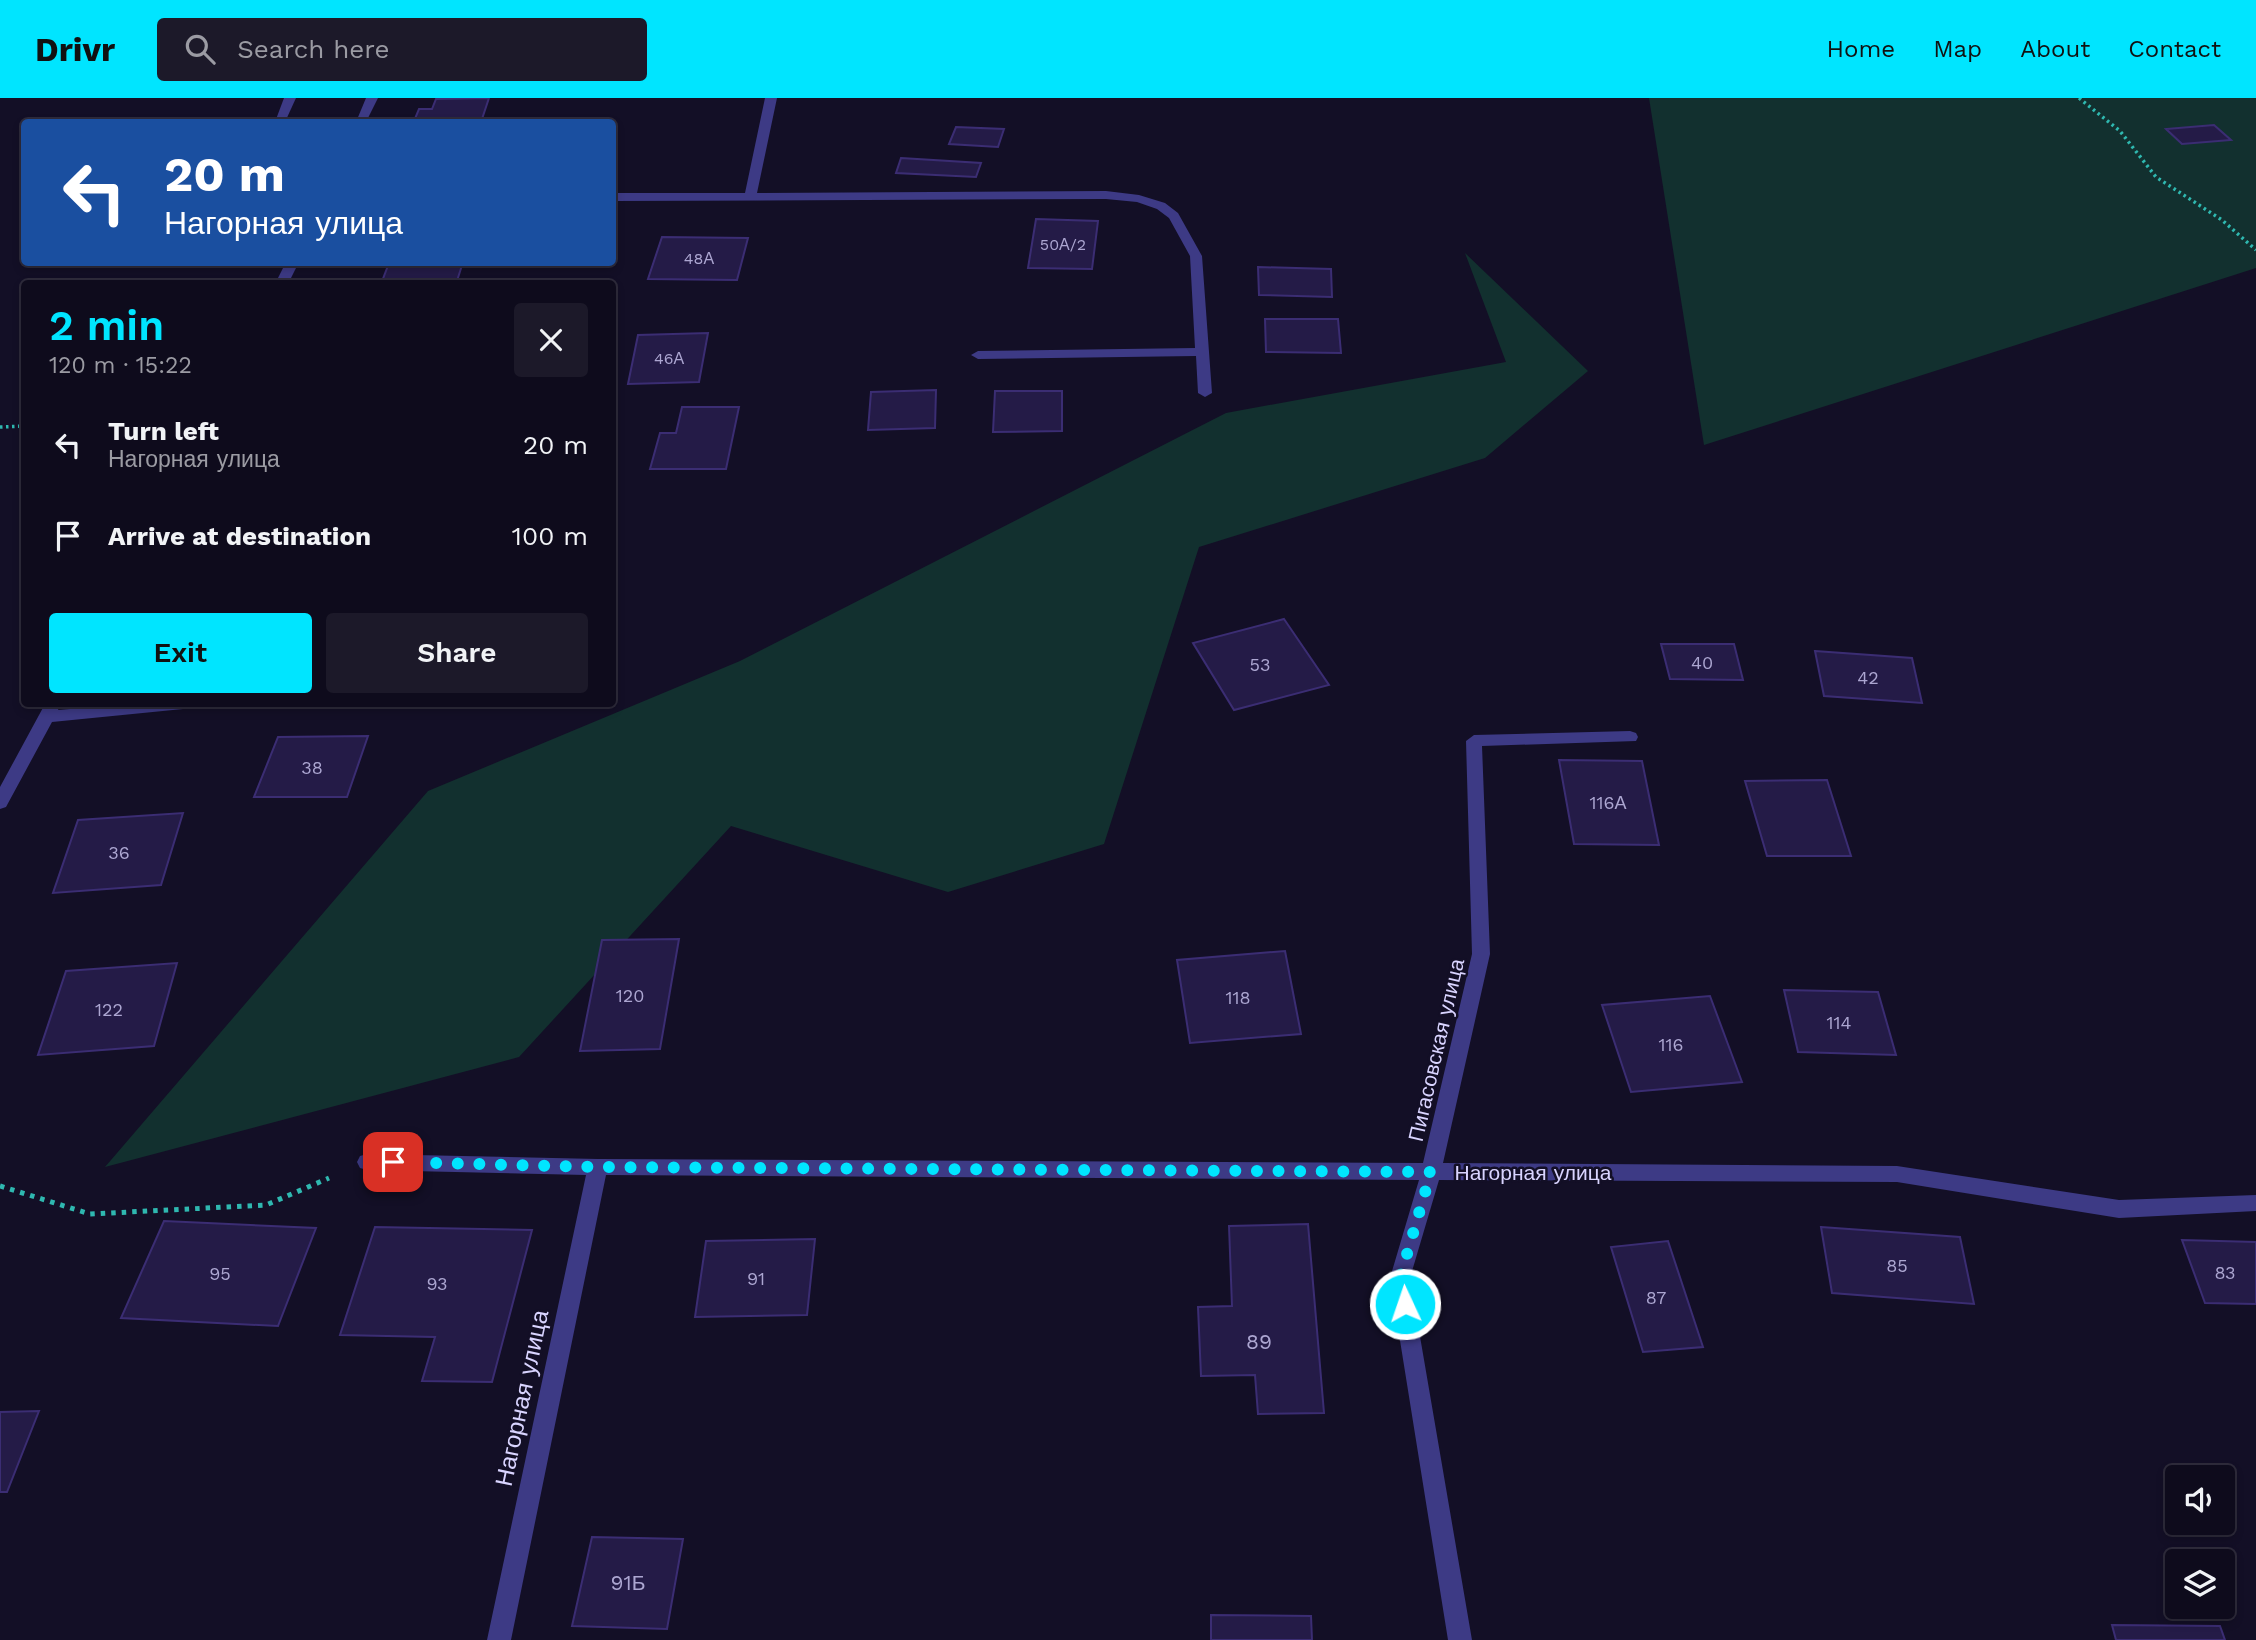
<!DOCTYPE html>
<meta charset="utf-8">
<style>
body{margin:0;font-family:"Work Sans",sans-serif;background:#1c1929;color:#f1f3f6;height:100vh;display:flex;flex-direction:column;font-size:26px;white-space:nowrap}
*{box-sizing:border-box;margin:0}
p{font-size:23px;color:#9b9ba3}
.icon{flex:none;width:38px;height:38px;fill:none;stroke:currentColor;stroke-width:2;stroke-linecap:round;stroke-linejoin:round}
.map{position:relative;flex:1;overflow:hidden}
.panel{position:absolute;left:21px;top:182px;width:595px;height:427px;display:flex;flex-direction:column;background:#0e0b1c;border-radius:7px;box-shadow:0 4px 10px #0003,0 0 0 2px #2e2b3b}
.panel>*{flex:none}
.guide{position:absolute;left:21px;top:21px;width:595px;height:147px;border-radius:7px;box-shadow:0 4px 10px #0003,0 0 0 2px #2e2b3b;background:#1a4fa0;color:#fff;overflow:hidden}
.controls{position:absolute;left:2165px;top:1367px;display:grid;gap:14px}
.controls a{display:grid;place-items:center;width:70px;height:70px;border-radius:7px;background:#0e0b1c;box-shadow:0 4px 10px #0003,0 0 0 2px #2e2b3b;font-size:35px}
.pin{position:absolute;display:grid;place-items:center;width:60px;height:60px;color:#fff;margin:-30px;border-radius:14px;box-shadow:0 4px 10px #0006}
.me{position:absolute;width:77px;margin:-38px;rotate:357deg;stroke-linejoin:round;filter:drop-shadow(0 0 5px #0008)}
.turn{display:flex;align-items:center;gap:24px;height:147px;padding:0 28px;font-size:32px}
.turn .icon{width:91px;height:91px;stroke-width:2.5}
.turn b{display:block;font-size:49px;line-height:60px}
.round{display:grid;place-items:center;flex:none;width:74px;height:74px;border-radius:7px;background:#1c1929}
.overview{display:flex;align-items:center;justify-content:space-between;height:119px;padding:0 28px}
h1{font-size:42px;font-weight:600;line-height:52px;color:#00e5ff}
.action{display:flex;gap:14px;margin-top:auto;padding:14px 28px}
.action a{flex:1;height:80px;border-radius:7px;background:#00e5ff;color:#111;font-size:28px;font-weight:600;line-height:80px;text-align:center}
.action a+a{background:#1c1929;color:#f1f3f6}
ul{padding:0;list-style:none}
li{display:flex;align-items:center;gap:21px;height:91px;padding:0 28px}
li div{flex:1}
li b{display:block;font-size:26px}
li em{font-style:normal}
header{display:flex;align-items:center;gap:42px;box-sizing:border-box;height:98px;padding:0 35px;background:#00e5ff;color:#111}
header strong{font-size:33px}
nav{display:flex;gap:38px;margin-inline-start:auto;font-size:24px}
.search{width:490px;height:63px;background:#1c1929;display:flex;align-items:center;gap:18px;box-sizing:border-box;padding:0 24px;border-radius:7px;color:#9b9ba3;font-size:26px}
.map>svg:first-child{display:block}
</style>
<header>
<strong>Drivr</strong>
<div class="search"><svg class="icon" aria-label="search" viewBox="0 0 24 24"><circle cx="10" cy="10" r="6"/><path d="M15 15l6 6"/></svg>Search here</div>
<nav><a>Home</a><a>Map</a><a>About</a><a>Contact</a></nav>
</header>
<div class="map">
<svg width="2256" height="1542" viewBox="0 0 2256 1542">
<rect width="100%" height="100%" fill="#130f26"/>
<!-- green -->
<g fill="#12302f">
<polygon points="1649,0 2256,0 2256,170 1704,347"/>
<polygon points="1465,155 1588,273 1485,360 1199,449 1104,746 948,794 731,728 519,959 105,1069 428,693 740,563 1226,315 1506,264"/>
</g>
<!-- building -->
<g fill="#241b47" stroke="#3b2d73" stroke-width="2">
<polygon points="489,0 481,24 414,23 419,11 432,11 436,1"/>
<polygon points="2214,27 2231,42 2182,46 2166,31"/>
<polygon points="956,29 1004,31 998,49 949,46"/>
<polygon points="901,60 981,65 976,79 896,75"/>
<polygon points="1036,121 1098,123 1092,171 1028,170"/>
<polygon points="662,139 748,140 737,182 648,181"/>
<polygon points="463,164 456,186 381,186 389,165"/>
<polygon points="1258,169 1331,171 1332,199 1259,197"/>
<polygon points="1265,221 1338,221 1341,255 1266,254"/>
<polygon points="708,235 699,284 628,286 638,237"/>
<polygon points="936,292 935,330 868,332 871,294"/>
<polygon points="995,293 1062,293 1062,333 993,334"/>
<polygon points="682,309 739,309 726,371 650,371 660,335 676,335"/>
<polygon points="1284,521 1329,587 1234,612 1193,545"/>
<polygon points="1661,546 1734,546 1743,582 1670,581"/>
<polygon points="1815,553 1912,560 1922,605 1824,598"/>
<polygon points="368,638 347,699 254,699 278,639"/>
<polygon points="1559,662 1642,663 1659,747 1574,746"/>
<polygon points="1827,682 1851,758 1767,758 1745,683"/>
<polygon points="183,715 161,787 53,795 78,722"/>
<polygon points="679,841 660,951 580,953 602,842"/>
<polygon points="1285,853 1301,936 1190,945 1177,862"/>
<polygon points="177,865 154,948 38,957 66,873"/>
<polygon points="1784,892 1878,894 1896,957 1798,954"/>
<polygon points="1710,898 1742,984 1631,994 1602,907"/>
<polygon points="164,1123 316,1130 278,1228 121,1220"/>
<polygon points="1308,1126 1324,1315 1258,1316 1255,1277 1201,1278 1198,1209 1232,1208 1229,1128"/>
<polygon points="375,1129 532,1132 492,1284 422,1283 435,1239 340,1237"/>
<polygon points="1821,1129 1960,1139 1974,1206 1832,1195"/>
<polygon points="815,1141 807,1217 695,1219 706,1143"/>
<polygon points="2182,1142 2256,1144 2256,1206 2205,1205"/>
<polygon points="1668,1143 1703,1249 1643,1254 1611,1149"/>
<polygon points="39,1313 7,1394 0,1394 0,1314"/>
<polygon points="592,1439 683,1441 667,1531 572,1528"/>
<polygon points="1211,1517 1311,1518 1312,1542 1211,1542"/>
<polygon points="2112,1527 2220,1528 2225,1542 2116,1542"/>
</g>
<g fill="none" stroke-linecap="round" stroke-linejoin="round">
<!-- path-far1 -->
<g stroke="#2fb8b0" stroke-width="3.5" stroke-dasharray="2.5 3.5" stroke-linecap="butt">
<polyline points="2079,0 2120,33 2156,79 2222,122 2256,152"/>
<polyline points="0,329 24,328"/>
</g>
<!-- path -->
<polyline stroke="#2fb8b0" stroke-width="5" stroke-dasharray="4.5 6" stroke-linecap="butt" points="0,1088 90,1116 266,1107 329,1080"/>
<!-- minor -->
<g fill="#3d3a85" fill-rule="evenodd">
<polygon points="284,0 296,0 285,24 275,24"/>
<polygon points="366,0 378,0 366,24 356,24"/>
<polygon points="765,0 777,0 757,95 1106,93 1139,97 1165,105 1178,115 1202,158 1212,295 1205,299 1198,295 1196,258 978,261 971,257 978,253 1195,250 1190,158 1169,120 1157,111 1137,104 1106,101 612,103 612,95 745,95"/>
<polygon points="286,164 299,164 288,186 275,186"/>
<polygon points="45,606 61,606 58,612 130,606 191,606 183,611 52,624 6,709 0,711 0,689"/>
<polygon points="1630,633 1636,635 1638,639 1636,643 1482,648 1490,856 1443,1065 1897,1068 2119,1102 2256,1097 2256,1113 2119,1120 1897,1084 1439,1082 1410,1180 1472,1542 1448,1542 1390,1180 1419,1082 606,1077 511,1542 487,1542 586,1077 367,1072 360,1070 357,1064 360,1058 367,1056 598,1061 1423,1065 1472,856 1466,643 1474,637"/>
</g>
</g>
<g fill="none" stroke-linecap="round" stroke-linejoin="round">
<!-- route -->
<polyline stroke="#00e5ff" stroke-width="12" stroke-dasharray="0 21.6" points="393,1064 598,1069 1431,1074 1400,1180 1405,1206"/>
</g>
<g text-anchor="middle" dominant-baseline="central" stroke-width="5" stroke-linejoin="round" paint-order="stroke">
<!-- far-number labels -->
<g font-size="16" fill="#aca6d1">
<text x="1063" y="146">50А/2</text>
<text x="699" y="160">48А</text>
<text x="669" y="260">46А</text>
</g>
<!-- number labels -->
<g font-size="18" fill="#aca6d1">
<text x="1702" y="564">40</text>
<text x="1260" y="566">53</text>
<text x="1868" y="579">42</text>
<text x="312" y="669">38</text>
<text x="1608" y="704">116А</text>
<text x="119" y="754">36</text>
<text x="630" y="897">120</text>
<text x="1238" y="899">118</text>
<text x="109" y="911">122</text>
<text x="1839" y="924">114</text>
<text x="1671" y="946">116</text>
<text x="1897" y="1167">85</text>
<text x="2225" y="1174">83</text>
<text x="220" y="1175">95</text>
<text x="756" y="1180">91</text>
<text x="437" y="1185">93</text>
<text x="1656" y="1199">87</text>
</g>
<!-- street labels -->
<g font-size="21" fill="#d9d4ff" stroke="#130f26">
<text transform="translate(1436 952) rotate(-77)">Пигасовская улица</text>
<text x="1533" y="1074">Нагорная улица</text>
</g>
<!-- near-number labels -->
<g font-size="21" fill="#aca6d1">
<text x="1259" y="1243">89</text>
<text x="628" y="1484">91Б</text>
</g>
<!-- near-street labels -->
<g font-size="24" fill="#d9d4ff" stroke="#130f26">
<text transform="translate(522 1300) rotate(-78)">Нагорная улица</text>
</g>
</g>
</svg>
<div class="controls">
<a><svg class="icon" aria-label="sound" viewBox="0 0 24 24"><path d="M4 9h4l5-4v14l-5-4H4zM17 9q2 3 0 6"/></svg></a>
<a><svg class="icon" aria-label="layers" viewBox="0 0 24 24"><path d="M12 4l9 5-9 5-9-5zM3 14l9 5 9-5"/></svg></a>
</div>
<div class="pin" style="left:393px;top:1064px;background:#d93025"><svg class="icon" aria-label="arrive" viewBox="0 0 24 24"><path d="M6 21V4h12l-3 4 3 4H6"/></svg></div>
<svg class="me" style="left:1405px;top:1206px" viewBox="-20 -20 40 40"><circle r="17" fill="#00e5ff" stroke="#fff" stroke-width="3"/><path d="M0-11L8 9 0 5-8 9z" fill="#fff"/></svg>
<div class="guide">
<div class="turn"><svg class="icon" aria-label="left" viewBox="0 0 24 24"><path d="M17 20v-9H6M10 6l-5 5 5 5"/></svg><div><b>20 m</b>Нагорная улица</div></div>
</div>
<section class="panel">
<div class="overview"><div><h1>2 min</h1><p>120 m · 15:22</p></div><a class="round"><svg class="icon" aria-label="close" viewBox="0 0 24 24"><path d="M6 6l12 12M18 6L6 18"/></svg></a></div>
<ul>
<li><svg class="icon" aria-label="left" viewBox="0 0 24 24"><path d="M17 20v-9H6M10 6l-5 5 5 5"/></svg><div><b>Turn left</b><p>Нагорная улица</p></div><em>20 m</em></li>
<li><svg class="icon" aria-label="arrive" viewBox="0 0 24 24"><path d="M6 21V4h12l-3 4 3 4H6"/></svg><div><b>Arrive at destination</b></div><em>100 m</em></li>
</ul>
<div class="action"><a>Exit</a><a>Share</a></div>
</section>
</div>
